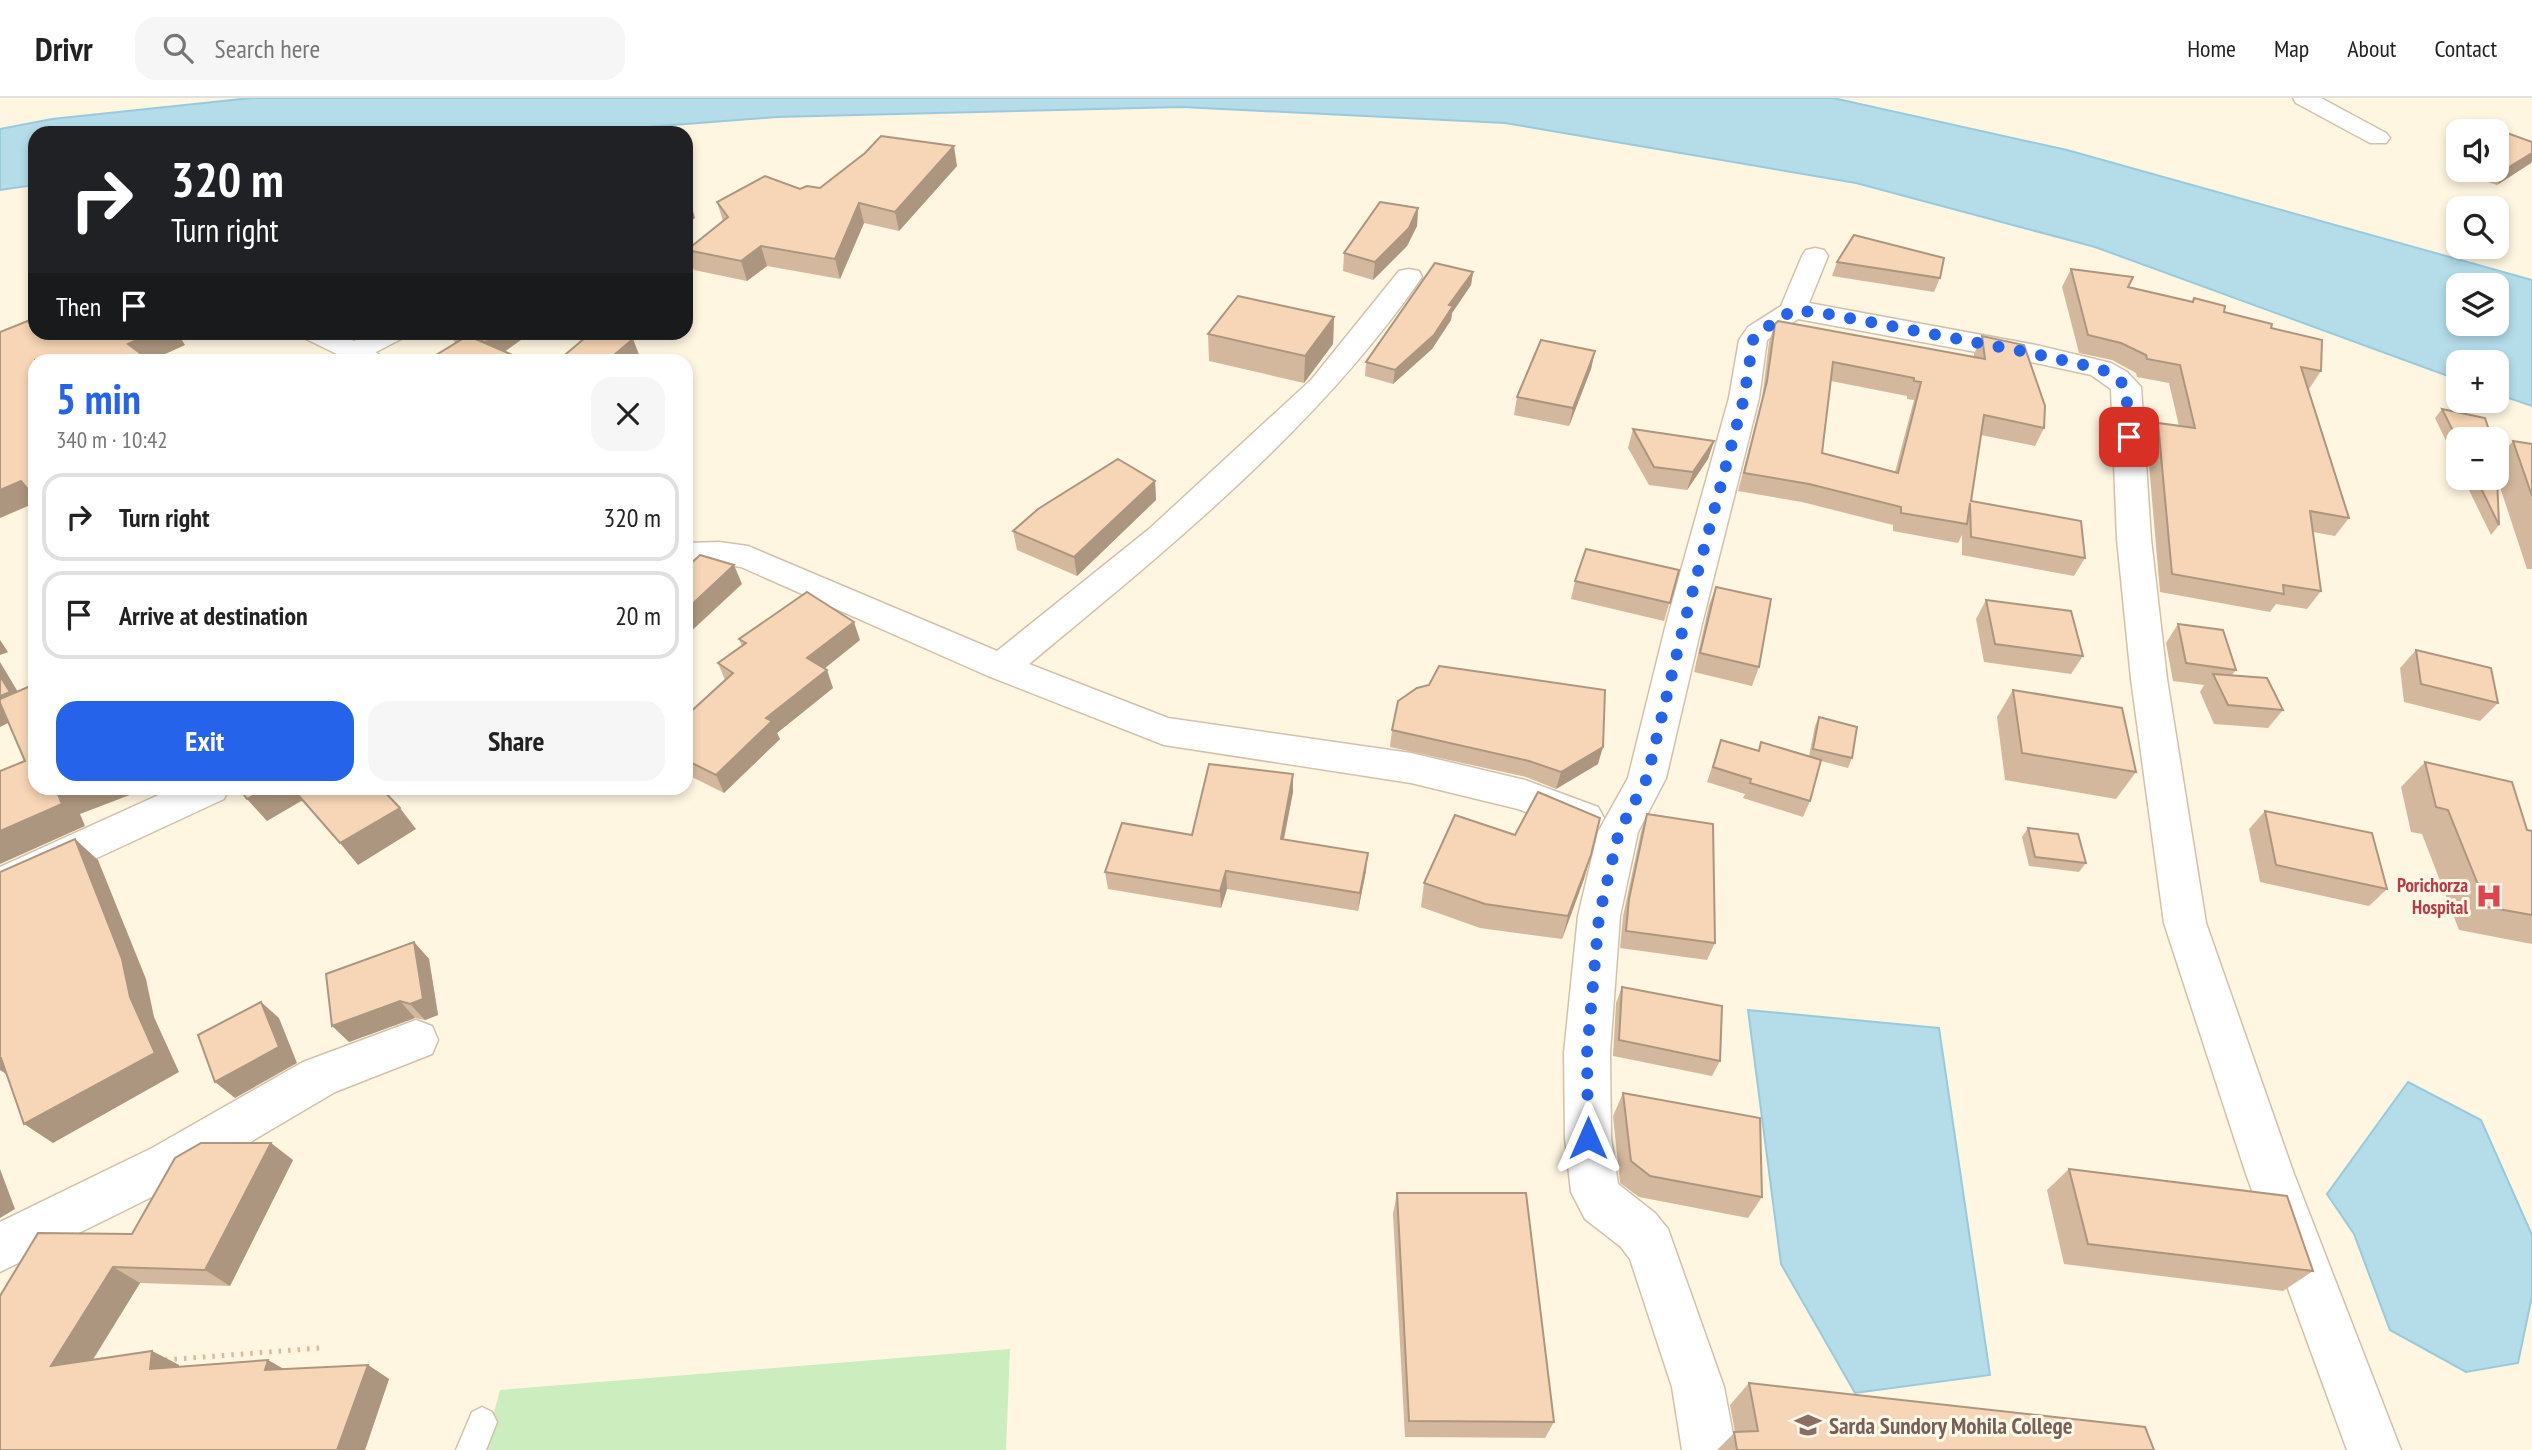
<!DOCTYPE html>
<meta charset="utf-8">
<style>
body{margin:0;font-family:"PT Sans Narrow",sans-serif;background:#f6f6f6;color:#222;height:100vh;display:flex;flex-direction:column;font-size:26px;white-space:nowrap}
*{box-sizing:border-box;margin:0}
p{font-size:23px;color:#767676}
.icon{flex:none;width:38px;height:38px;fill:none;stroke:currentColor;stroke-width:2;stroke-linecap:round;stroke-linejoin:round}
.map{position:relative;flex:1;overflow:hidden}
.sheet{position:absolute;left:28px;top:256px;width:665px;height:441px;display:flex;flex-direction:column;background:#fff;border-radius:21px;box-shadow:0 4px 10px #0003}
.sheet>*{flex:none}
.top-card{position:absolute;left:28px;top:28px;width:665px;height:214px;border-radius:21px;box-shadow:0 4px 10px #0003;background:#202124;color:#fff;overflow:hidden}
.buttons{position:absolute;left:2446px;top:21px;display:grid;gap:14px}
.buttons a{display:grid;place-items:center;width:63px;height:63px;border-radius:14px;background:#fff;box-shadow:0 4px 10px #0003;font-size:35px}
.pin{position:absolute;display:grid;place-items:center;width:60px;height:60px;color:#fff;margin:-30px;border-radius:14px;box-shadow:0 4px 10px #0006}
.me{position:absolute;width:77px;margin:-38px;rotate:0deg;stroke-linejoin:round;filter:drop-shadow(0 0 5px #0008)}
.turn{display:flex;align-items:center;gap:24px;height:147px;padding:0 28px;font-size:32px}
.turn .icon{width:91px;height:91px;stroke-width:2.5}
.turn b{display:block;font-size:49px;line-height:60px}
.then{display:flex;align-items:center;height:66px;padding:0 28px;background:#0003;gap:14px;font-size:26px}
.round{display:grid;place-items:center;flex:none;width:74px;height:74px;border-radius:21px;background:#f6f6f6}
.overview{display:flex;align-items:center;justify-content:space-between;height:119px;padding:0 28px}
h1{font-size:42px;font-weight:600;line-height:52px;color:#2563eb}
.cta{display:flex;gap:14px;margin-top:auto;padding:14px 28px}
.cta a{flex:1;height:80px;border-radius:21px;background:#2563eb;color:#fff;font-size:28px;font-weight:600;line-height:80px;text-align:center}
.cta a+a{background:#f6f6f6;color:#222}
ul{padding:0;list-style:none}
li{display:flex;align-items:center;gap:21px;height:88px;margin:0 14px 10px;padding:0 14px;border:4px solid #e0e0e0;border-radius:21px}
li div{flex:1}
li b{display:block;font-size:26px}
li em{font-style:normal}
header{display:flex;align-items:center;gap:42px;box-sizing:border-box;height:98px;padding:0 35px;background:#fff;border-bottom:2px solid #e0e0e0}
header strong{font-size:33px}
nav{display:flex;gap:38px;margin-inline-start:auto;font-size:24px}
.search{width:490px;height:63px;background:#f6f6f6;display:flex;align-items:center;gap:18px;box-sizing:border-box;padding:0 24px;border-radius:21px;color:#767676;font-size:26px}
.map>svg:first-child{display:block}
</style>
<header>
<strong>Drivr</strong>
<div class="search"><svg class="icon" aria-label="search" viewBox="0 0 24 24"><circle cx="10" cy="10" r="6"/><path d="M15 15l6 6"/></svg>Search here</div>
<nav><a>Home</a><a>Map</a><a>About</a><a>Contact</a></nav>
</header>
<div class="map">
<svg width="2532" height="1352" viewBox="0 0 2532 1352">
<rect width="100%" height="100%" fill="#fef6e1"/>
<!-- green -->
<polygon fill="#ccedbe" points="1010,1251 1006,1352 484,1352 500,1292"/>
<!-- water -->
<g fill="#b4dce9" stroke="#99cadc" stroke-width="2" fill-rule="evenodd">
<path d="M251,0H1833L2067,52L2532,182V308L2497,296V264H2459V282L2095,149L1856,85L1505,25L1182,9L777,19L568,35H35V87L0,92V31L52,21ZM2459,187H2497V226H2459Z"/>
<polygon points="1748,912 1939,930 1990,1277 1855,1295 1781,1166"/>
<polygon points="2408,984 2481,1022 2532,1137 2532,1198 2518,1265 2466,1274 2390,1232 2354,1136 2327,1096"/>
</g>
<g fill="none" stroke-linecap="round" stroke-linejoin="round">
<!-- service casing -->
<g stroke="#d2c1aa" stroke-width="3">
<polygon id="service" points="482,1309 492,1314 497,1324 486,1352 456,1352 472,1314"/>
</g>
<!-- minor casing -->
<g stroke="#d2c1aa" stroke-width="3">
<g id="minor">
<polygon points="2293,0 2321,0 2386,35 2390,40 2386,45 2370,45 2296,5"/>
<polygon points="1815,150 1824,152 1828,158 1809,205 2036,247 2111,265 2127,274 2141,289 2151,441 2167,581 2206,825 2294,1076 2401,1352 2347,1352 2246,1076 2164,825 2131,581 2117,441 2111,291 2091,277 2036,265 1798,221 1767,242 1759,300 1702,526 1666,680 1638,734 1620,818 1610,955 1611,1040 1618,1086 1655,1115 1668,1131 1724,1289 1736,1352 1682,1352 1672,1289 1630,1161 1621,1149 1585,1121 1571,1094 1565,1040 1564,955 1578,818 1598,734 1628,680 1666,526 1729,300 1739,242 1748,229 1781,208 1802,158 1806,152"/>
<path d="M1409,171L1419,173L1422,179C1318,330 1169,450 1029,566L1168,620L1411,655L1525,682L1598,709L1604,720L1598,731L1584,736L1518,711L1411,685L1164,647L988,578L741,469L719,466L686,467V445L719,444L748,448L997,553L1149,431L1311,282L1399,173Z"/>
<polygon points="300,234 337,234 354,243 370,234 407,234 403,240 376,254 384,262 349,262 304,240"/>
<polygon points="174,690 229,690 224,701 0,805 0,769"/>
<polygon points="416,922 432,928 438,942 432,956 335,994 186,1082 0,1174 0,1124 152,1050 303,964"/>
</g>
</g>
<!-- path -->
<polyline stroke="#dbba99" stroke-width="5" stroke-dasharray="2.5 7" stroke-linecap="butt" points="165,1262 320,1250"/>
<!-- service -->
<use href="#service" fill="#fff" fill-rule="evenodd"/>
<!-- minor -->
<use href="#minor" fill="#fff" fill-rule="evenodd"/>
</g>
<!-- wall -->
<g fill="#d4b89d" fill-rule="evenodd">
<polygon points="2497,41 2531,65 2497,87 2459,75 2461,72 2497,72"/>
<polygon points="957,68 899,133 864,125 840,181 767,168 747,183 694,172 687,152 723,123 717,104 800,91 820,90"/>
<polygon points="1418,110 1417,128 1407,148 1373,182 1343,173 1344,155"/>
<polygon points="1837,164 1940,180 1934,194 1832,178"/>
<polygon points="2071,171 2128,189 2192,204 2194,200 2224,214 2271,230 2321,273 2309,291 2308,291 2349,420 2335,438 2313,434 2321,493 2307,511 2276,506 2270,514 2160,494 2147,343 2158,325 2179,328 2169,285 2137,279 2136,275 2112,262 2079,255 2062,189"/>
<polygon points="1473,174 1471,187 1452,215 1451,222 1432,251 1393,286 1365,278 1366,264"/>
<polygon points="1334,219 1333,246 1304,285 1209,263 1208,236"/>
<path d="M1775,226L1974,259V256L1982,238L2044,330L2035,348L1981,337L1971,403L2085,460L2074,478L1962,457V437L1958,445L1893,433V427L1802,404L1738,393L1762,301L1769,244ZM1831,283L1907,298V301L1914,302L1895,374L1822,355Z"/>
<polygon points="450,234 532,234 504,254 455,245"/>
<polygon points="1595,253 1591,271 1569,328 1514,317 1517,299"/>
<polygon points="2442,311 2459,341 2459,370 2435,320"/>
<polygon points="1633,331 1714,343 1708,361 1687,392 1649,387 1628,350"/>
<polygon points="2513,343 2532,346 2532,471 2527,471 2497,380 2497,361"/>
<polygon points="2463,380 2497,380 2499,427 2491,437"/>
<polygon points="1155,383 1156,402 1077,478 1017,452 1013,433"/>
<polygon points="1679,472 1664,523 1571,501 1575,483"/>
<polygon points="1716,489 1759,569 1752,588 1694,574 1709,507"/>
<polygon points="1986,502 2083,558 2071,576 1984,564 1976,521"/>
<polygon points="2178,526 2236,572 2232,577 2283,612 2268,630 2214,626 2200,594 2204,587 2173,583 2166,545"/>
<polygon points="739,541 860,542 824,570 833,590 777,635 780,641 724,695 686,676 686,618 725,582 718,565 742,548"/>
<polygon points="2416,552 2498,605 2480,623 2404,604 2400,570"/>
<polygon points="2013,592 2136,674 2116,701 2005,682 1997,619"/>
<polygon points="1819,619 1852,660 1848,670 1821,663 1810,703 1803,719 1743,700 1745,696 1707,684 1721,642 1758,653 1761,644 1809,658 1815,628"/>
<polygon points="1392,632 1598,666 1556,691 1526,679 1390,649"/>
<polygon points="2425,664 2527,732 2532,733 2532,846 2459,832 2422,736 2411,734 2401,689"/>
<polygon points="1293,676 1293,694 1284,742 1366,773 1358,813 1227,791 1221,810 1108,791 1105,774 1192,737"/>
<polygon points="2265,713 2387,791 2369,808 2260,784 2249,731"/>
<polygon points="1647,716 1715,845 1707,862 1620,850 1623,818 1641,734"/>
<polygon points="2028,730 2086,765 2079,774 2029,768 2022,739"/>
<polygon points="1515,737 1591,757 1584,781 1562,841 1480,830 1421,809 1424,785"/>
<polygon points="414,844 429,861 438,917 425,922 415,920 349,944"/>
<polygon points="1622,889 1720,963 1712,978 1613,958 1616,905"/>
<polygon points="1623,995 1762,1099 1748,1120 1639,1099 1620,1085 1613,1018"/>
<polygon points="293,1062 230,1188 140,1185 93,1262 152,1253 179,1267 179,1269 268,1262 284,1271 368,1267 389,1281 365,1352 0,1352 132,1136"/>
<polygon points="2069,1071 2313,1173 2283,1193 2064,1166 2047,1092"/>
<polygon points="1397,1095 1554,1324 1545,1340 1405,1339 1393,1116"/>
<polygon points="1749,1285 2154,1352 1717,1352 1735,1334 1730,1307"/>
</g>
<!-- shaded-wall -->
<g fill="#ac967f">
<polygon points="954,48 957,68 899,133 895,114"/>
<polygon points="2532,55 2532,63 2531,65 2497,87 2509,69"/>
<polygon points="859,105 864,125 840,181 835,161"/>
<polygon points="691,106 695,120 686,126 686,109"/>
<polygon points="1418,110 1417,128 1407,148 1373,182 1375,164"/>
<polygon points="761,148 767,168 747,183 741,163"/>
<polygon points="1473,174 1471,187 1452,215 1451,222 1432,251 1393,286 1395,272 1449,207"/>
<polygon points="1334,219 1333,246 1304,285 1305,258"/>
<polygon points="154,234 177,234 185,247 152,262 140,262 128,246"/>
<polygon points="498,234 532,234 494,261 485,244"/>
<polygon points="633,241 640,259 636,262 608,262"/>
<polygon points="1595,253 1591,271 1569,328 1573,310"/>
<polygon points="1714,343 1708,361 1687,392 1693,374"/>
<polygon points="21,383 35,399 35,405 0,420 0,392"/>
<polygon points="1155,383 1156,402 1077,478 1074,459"/>
<polygon points="734,467 742,486 686,538 686,512"/>
<polygon points="854,524 860,542 814,579 807,560"/>
<polygon points="0,542 8,554 0,557"/>
<polygon points="0,564 30,614 0,629"/>
<polygon points="827,572 833,590 777,635 780,641 724,695 716,677 766,620"/>
<polygon points="1603,649 1598,666 1556,691 1561,674"/>
<polygon points="1293,676 1293,694 1280,759 1281,741"/>
<polygon points="69,690 148,690 80,716 85,728 0,766 0,733 57,694"/>
<polygon points="268,690 292,690 303,702 267,723 247,701"/>
<polygon points="379,690 396,690 384,696"/>
<polygon points="400,710 416,731 358,767 340,745"/>
<polygon points="75,741 98,762 146,881 154,919 179,974 53,1045 24,1026 130,899"/>
<polygon points="1368,755 1366,773 1358,813 1360,795"/>
<polygon points="1591,757 1584,781 1562,841 1568,818"/>
<polygon points="1226,773 1227,791 1221,810 1220,793"/>
<polygon points="414,844 429,861 438,917 425,922 410,906"/>
<polygon points="400,903 415,920 349,944 332,928"/>
<polygon points="261,904 279,920 297,965 235,1000 215,984"/>
<polygon points="0,960 1,960 18,984 0,972"/>
<polygon points="271,1045 293,1062 230,1188 205,1172"/>
<polygon points="0,1071 15,1111 0,1120"/>
<polygon points="113,1169 140,1185 80,1282 51,1268"/>
<polygon points="152,1253 179,1267 177,1285 150,1271"/>
<polygon points="268,1262 292,1276 265,1272"/>
<polygon points="368,1267 389,1281 365,1352 337,1352"/>
</g>
<!-- building -->
<g fill="#f6d6b6" stroke="#ac967f" stroke-width="2" fill-rule="evenodd">
<polygon points="2507,35 2532,44 2532,55 2509,69 2497,66 2497,41"/>
<polygon points="881,38 954,48 895,114 859,105 835,161 761,148 741,163 687,152 728,119 717,104 765,78 800,91 807,88 820,90 865,55"/>
<polygon points="1380,104 1418,110 1409,130 1375,164 1344,155"/>
<polygon points="1854,137 1944,160 1940,180 1837,164"/>
<polygon points="1435,165 1473,174 1449,207 1453,208 1434,237 1395,272 1366,264"/>
<polygon points="2071,171 2133,179 2128,189 2193,204 2194,200 2225,208 2224,214 2272,226 2271,230 2322,242 2321,273 2301,269 2349,420 2310,413 2321,493 2283,487 2284,496 2172,476 2158,325 2195,330 2180,267 2147,261 2146,257 2121,245 2088,237"/>
<polygon points="1238,198 1334,219 1305,258 1208,236"/>
<polygon points="35,220 35,234 154,234 128,246 149,262 35,262 35,400 21,383 0,392 0,234"/>
<path d="M1778,223L1985,261L1982,238L2024,247L2045,308L2044,330L1984,317L1971,403L2081,423L2085,460L1971,439L1970,405L1967,426L1901,415V409L1809,386L1744,375L1767,283L1775,226ZM1833,264L1914,280V283L1921,284L1898,375L1822,355Z"/>
<polygon points="455,234 498,234 485,244 471,239 524,262 428,262 467,238"/>
<polygon points="592,234 605,234 633,241 608,262 567,262 560,261"/>
<polygon points="1541,242 1595,253 1573,310 1517,299"/>
<polygon points="2442,311 2485,320 2492,341 2459,341 2459,345"/>
<polygon points="1633,331 1714,343 1693,374 1654,369"/>
<polygon points="2513,343 2532,346 2532,398"/>
<polygon points="1118,361 1155,383 1074,459 1013,433 1038,411"/>
<polygon points="2476,380 2497,380 2499,427"/>
<polygon points="1586,451 1679,472 1670,505 1575,483"/>
<polygon points="700,457 734,467 686,512 686,470"/>
<polygon points="1716,489 1771,501 1759,569 1700,555"/>
<polygon points="807,494 854,524 807,560 827,572 766,620 772,623 716,677 686,662 686,618 733,575 718,565 746,545 739,541"/>
<polygon points="1986,502 2071,513 2083,558 1995,546"/>
<polygon points="2178,526 2223,532 2236,572 2186,565"/>
<polygon points="2416,552 2491,570 2498,605 2421,586"/>
<polygon points="1439,568 1605,592 1603,649 1561,674 1529,663 1392,632 1398,603 1417,590 1429,587"/>
<polygon points="2213,576 2267,580 2283,612 2228,607"/>
<polygon points="0,578 10,594 0,598"/>
<polygon points="35,586 35,690 69,690 57,694 62,706 0,733 0,673 25,663 0,605 0,601"/>
<polygon points="2013,592 2122,610 2136,674 2022,655"/>
<polygon points="1819,619 1857,629 1852,660 1813,651"/>
<polygon points="1721,642 1759,653 1761,644 1821,662 1810,703 1750,685 1751,681 1713,669"/>
<polygon points="2425,664 2512,684 2527,732 2532,733 2532,817 2487,809 2448,712 2436,709"/>
<polygon points="1209,666 1293,676 1281,741 1368,755 1360,795 1226,773 1220,793 1105,774 1122,725 1192,737"/>
<polygon points="239,690 268,690 247,701"/>
<polygon points="292,690 381,690 400,710 340,745"/>
<polygon points="1538,694 1600,720 1591,757 1568,818 1485,806 1424,785 1455,717 1515,737"/>
<polygon points="2265,713 2372,735 2387,791 2276,767"/>
<polygon points="1647,716 1713,726 1715,845 1626,833 1629,801"/>
<polygon points="2028,730 2078,736 2086,765 2035,759"/>
<polygon points="75,741 122,861 130,899 155,955 24,1026 1,960 0,960 0,774"/>
<polygon points="414,844 423,901 410,906 400,903 332,928 326,876"/>
<polygon points="1622,889 1722,908 1720,963 1619,942"/>
<polygon points="261,904 279,949 215,984 198,937"/>
<polygon points="1623,995 1760,1020 1762,1099 1650,1078 1631,1063"/>
<polygon points="201,1045 271,1045 205,1172 113,1169 51,1268 152,1253 150,1271 268,1262 265,1272 368,1267 337,1352 0,1352 0,1198 38,1135 132,1136 175,1060"/>
<polygon points="2069,1071 2287,1098 2313,1173 2088,1146"/>
<polygon points="1397,1095 1526,1095 1554,1324 1409,1323"/>
<polygon points="1749,1285 2145,1329 2154,1352 1737,1352 1734,1334 1758,1333"/>
</g>
<g fill="none" stroke-linecap="round" stroke-linejoin="round">
<!-- route -->
<polyline stroke="#2563eb" stroke-width="12" stroke-dasharray="0 21.6" points="1588,1040 1587,955 1599,818 1619,734 1647,680 1684,526 1744,300 1753,242 1758,235 1793,212 1823,215 2036,256 2101,271 2117,280 2126,289 2129,339"/>
</g>
<!-- icons -->
<defs>
<g id="hospital-bare" transform="scale(2.1)"><path d="M-5-5h3v3.5h4V-5h3V5h-3V1.5h-4V5h-3Z" fill="#e0444e" stroke="#fff9e9" stroke-width="2.5" paint-order="stroke"/></g>
<g id="school-bare" transform="scale(2.1)"><path d="M0-5L7-2L0 1L-7-2ZM-4 1L0 2.5L4 1V4Q0 6-4 4Z" fill="#8d6e63" stroke="#fff9e9" stroke-width="2.5" paint-order="stroke"/></g>
</defs>
<g fill-rule="evenodd">
<use href="#hospital-bare" x="2489" y="798"/>
<use href="#school-bare" x="1808" y="1327"/>
</g>
<g text-anchor="middle" dominant-baseline="central" stroke-width="6" stroke-linejoin="round" paint-order="stroke">
<!-- health labels -->
<g font-size="19" font-weight="bold" fill="#be3a42" stroke="#fff9e9" text-anchor="end">
<text x="2468" y="787">Porichorza<tspan x="2468" dy="22">Hospital</tspan></text>
</g>
<!-- near-education labels -->
<g font-size="23" font-weight="bold" fill="#785e54" stroke="#fff9e9" text-anchor="start">
<text x="1829" y="1327">Sarda Sundory Mohila College</text>
</g>
</g>
</svg>
<div class="buttons">
<a><svg class="icon" aria-label="sound" viewBox="0 0 24 24"><path d="M4 9h4l5-4v14l-5-4H4zM17 9q2 3 0 6"/></svg></a>
<a><svg class="icon" aria-label="search" viewBox="0 0 24 24"><circle cx="10" cy="10" r="6"/><path d="M15 15l6 6"/></svg></a>
<a><svg class="icon" aria-label="layers" viewBox="0 0 24 24"><path d="M12 4l9 5-9 5-9-5zM3 14l9 5 9-5"/></svg></a>
<a>+</a>
<a>−</a>
</div>
<div class="pin" style="left:2129px;top:339px;background:#d93025"><svg class="icon" aria-label="arrive" viewBox="0 0 24 24"><path d="M6 21V4h12l-3 4 3 4H6"/></svg></div>
<svg class="me" style="left:1588px;top:1040px" viewBox="-20 -20 40 40"><path d="M0-17L14 15 0 8-14 15z" fill="#2563eb" stroke="#fff" stroke-width="4"/></svg>
<div class="top-card">
<div class="turn"><svg class="icon" aria-label="right" viewBox="0 0 24 24"><path d="M7 20v-9h11M14 6l5 5-5 5"/></svg><div><b>320 m</b>Turn right</div></div>
<div class="then">Then<svg class="icon" aria-label="arrive" viewBox="0 0 24 24"><path d="M6 21V4h12l-3 4 3 4H6"/></svg></div>
</div>
<section class="sheet">
<div class="overview"><div><h1>5 min</h1><p>340 m · 10:42</p></div><a class="round"><svg class="icon" aria-label="close" viewBox="0 0 24 24"><path d="M6 6l12 12M18 6L6 18"/></svg></a></div>
<ul>
<li><svg class="icon" aria-label="right" viewBox="0 0 24 24"><path d="M7 20v-9h11M14 6l5 5-5 5"/></svg><div><b>Turn right</b></div><em>320 m</em></li>
<li><svg class="icon" aria-label="arrive" viewBox="0 0 24 24"><path d="M6 21V4h12l-3 4 3 4H6"/></svg><div><b>Arrive at destination</b></div><em>20 m</em></li>
</ul>
<div class="cta"><a>Exit</a><a>Share</a></div>
</section>
</div>
